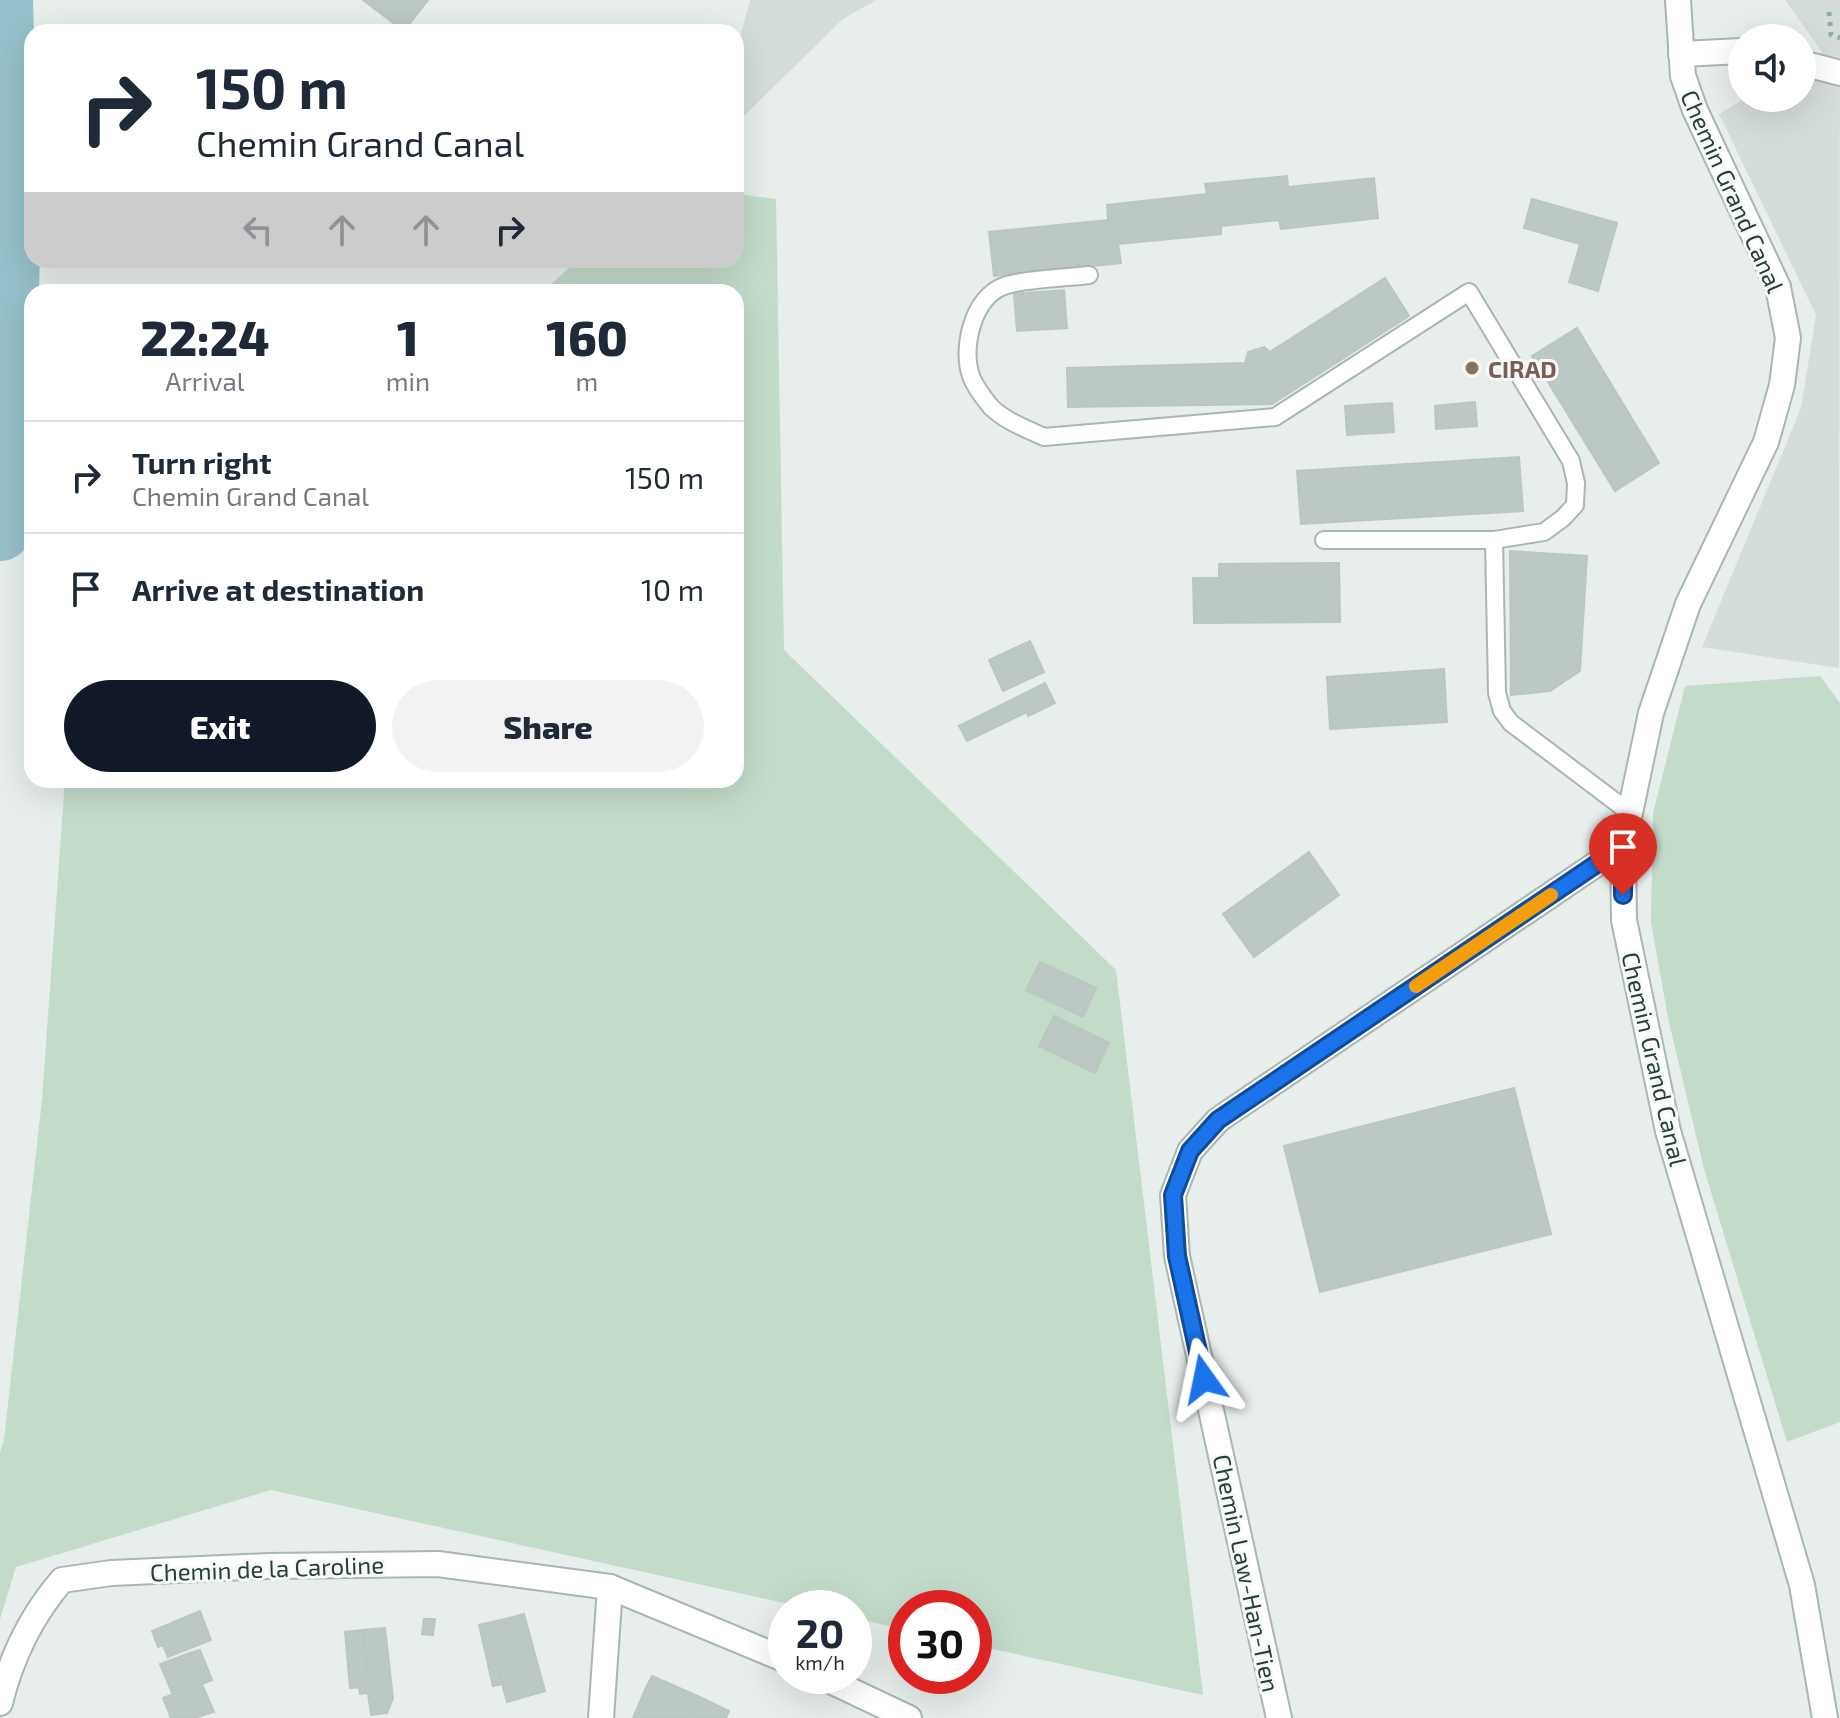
<!DOCTYPE html>
<style>
body{margin:0;font-family:"Exo 2",sans-serif;background:#f2f2f3;color:#1f2937;height:100vh;display:flex;flex-direction:column;font-size:30px;white-space:nowrap}
*{box-sizing:border-box;margin:0}
p{font-size:26px;color:#747a83}
.icon{flex:none;width:44px;height:44px;fill:none;stroke:currentColor;stroke-width:2;stroke-linecap:round;stroke-linejoin:round}
.map{position:relative;flex:1;overflow:hidden}
.panel{position:absolute;left:24px;top:284px;width:720px;height:504px;display:flex;flex-direction:column;background:#fff;border-radius:24px;box-shadow:0 8px 32px #0002}
.panel>*{flex:none}
.guide{position:absolute;left:24px;top:24px;width:720px;height:244px;border-radius:24px;box-shadow:0 8px 32px #0002;background:#fff;color:#1f2937;overflow:hidden}
.fabs{position:absolute;left:1728px;top:24px;display:grid;gap:16px}
.fabs a{display:grid;place-items:center;width:88px;height:88px;border-radius:50%;background:#fff;box-shadow:0 8px 32px #0002;font-size:40px}
.speed{position:absolute;left:768px;top:1590px;display:flex;gap:16px;font-size:40px;font-weight:700;text-align:center}
.speed>*{display:grid;place-content:center;width:104px;height:104px;border-radius:50%;background:#fff;box-shadow:0 8px 32px #0002;line-height:1}
.speed small{font-size:20px;font-weight:400}
.speed .limit{border:12px solid #d22;background:#fff;color:#111}
.pin{position:absolute;display:grid;place-items:center;width:68px;height:68px;color:#fff;margin:-82px -34px;border-radius:50% 50% 50% 0;rotate:-45deg;box-shadow:0 0 8px #0007}
.pin .icon{rotate:45deg}
.me{position:absolute;width:88px;margin:-44px;rotate:348deg;stroke-linejoin:round;filter:drop-shadow(0 0 6px #0008)}
.turn{display:flex;align-items:center;gap:28px;height:168px;padding:0 40px;font-size:36px}
.turn .icon{width:104px;height:104px;stroke-width:2.5}
.turn b{display:block;font-size:56px;line-height:68px}
.lanes{display:flex;align-items:center;height:76px;padding:0 40px;background:#0003;justify-content:center;gap:40px;direction:ltr}
.lanes .off{opacity:.35}
.eta{display:flex;justify-content:space-evenly;align-items:center;height:136px;text-align:center}
.eta b{font-size:48px;font-weight:800;line-height:56px}
.button{display:flex;gap:16px;margin-top:auto;padding:16px 40px}
.button a{flex:1;height:92px;border-radius:48px;background:#111827;color:#fff;font-size:32px;font-weight:800;line-height:92px;text-align:center}
.button a+a{background:#f2f2f3;color:#1f2937}
ul{padding:0;list-style:none}
li{display:flex;align-items:center;gap:24px;height:112px;padding:0 40px;border-top:2px solid #e0e1e3}
li div{flex:1}
li b{display:block;font-size:30px}
li em{font-style:normal}
.map>svg:first-child{display:block}
</style>
<div class="map">
<svg width="1840" height="1718" viewBox="0 0 1840 1718">
<rect width="100%" height="100%" fill="#e7eeeb"/>
<!-- built -->
<g fill="#d5ddda">
<polygon points="750,0 876,0 843,19 745,115 736,118 736,53"/>
<polygon points="1785,0 1840,0 1839,668 1702,647 1801,408 1816,315 1719,114 1746,98 1802,98 1802,65 1822,52"/>
</g>
<!-- green -->
<g fill="#c3dcca">
<polygon points="736,194 776,199 784,650 1116,970 1203,1695 974,1645 974,1608 906,1608 906,1630 854,1618 854,1608 807,1608 271,1490 16,1567 0,1619 0,1452 4,1440 42,1099 65,780 736,780 736,292 542,292 578,260 736,260"/>
<polygon points="1820,676 1840,703 1840,1422 1787,1442 1704,1169 1668,1018 1651,922 1653,813 1685,686"/>
</g>
<g fill="none" stroke-linecap="round" stroke-linejoin="round">
<!-- river -->
<polyline stroke="#96c0cb" stroke-width="64" points="0,529 8,254 1,0"/>
</g>
<!-- building -->
<g fill="#bcc8c4" stroke="#bac6c2" stroke-width="2">
<polygon points="363,0 428,0 404,31"/>
<polygon points="1287,176 1288,187 1374,178 1378,218 1281,229 1279,220 1221,226 1221,234 1118,244 1121,263 994,276 989,232 1108,220 1107,205 1207,194 1205,184"/>
<polygon points="1532,199 1617,223 1598,291 1569,282 1580,244 1524,228"/>
<polygon points="1385,278 1409,316 1272,404 1068,407 1067,368 1245,363 1248,352 1264,347 1270,352"/>
<polygon points="1064,290 1067,328 1017,331 1014,294"/>
<polygon points="1577,328 1659,463 1615,491 1532,356"/>
<polygon points="1475,402 1477,426 1436,429 1435,406"/>
<polygon points="1392,403 1394,432 1347,435 1345,406"/>
<polygon points="1519,457 1523,511 1301,524 1297,471"/>
<polygon points="1510,551 1587,556 1580,671 1550,691 1511,695"/>
<polygon points="1339,563 1340,622 1194,623 1193,578 1219,578 1219,564"/>
<polygon points="1030,641 1044,672 1003,691 989,660"/>
<polygon points="1444,669 1447,722 1330,729 1327,677"/>
<polygon points="1045,683 1055,703 1028,716 1027,712 967,741 959,726"/>
<polygon points="1309,852 1339,895 1254,957 1223,914"/>
<polygon points="1040,962 1096,988 1083,1017 1026,990"/>
<polygon points="1054,1016 1109,1043 1095,1073 1039,1046"/>
<polygon points="1514,1088 1551,1234 1320,1292 1284,1146"/>
<polygon points="200,1611 211,1640 168,1657 163,1645 158,1647 152,1631"/>
<polygon points="524,1614 545,1691 507,1702 492,1645 510,1641 505,1619"/>
<polygon points="424,1619 435,1619 433,1635 422,1634"/>
<polygon points="505,1619 510,1641 492,1645 502,1684 493,1686 479,1625"/>
<polygon points="385,1628 393,1698 387,1713 371,1715 368,1693 360,1694 359,1687 369,1687 363,1630"/>
<polygon points="363,1630 369,1687 350,1688 345,1632"/>
<polygon points="200,1650 212,1680 202,1684 190,1653"/>
<polygon points="190,1653 202,1684 173,1695 160,1664"/>
<polygon points="652,1676 700,1697 693,1712 645,1690"/>
<polygon points="202,1684 214,1712 203,1715 192,1687"/>
<polygon points="192,1687 203,1715 196,1718 171,1718 163,1698"/>
<polygon points="645,1690 693,1712 700,1697 729,1711 726,1718 633,1718"/>
</g>
<g fill="none" stroke-linecap="round" stroke-linejoin="round">
<!-- service casing -->
<g stroke="#aab6b2" stroke-width="20">
<g id="service">
<path d="M1089,275C1068,278 1022,279 1004,286C973,297 961,348 971,376C974,385 985,400 991,407C1005,421 1027,429 1044,437L1275,417L1469,292L1571,461L1576,483L1575,505L1563,518L1544,532L1494,540H1324"/>
<polyline points="1494,540 1497,693 1502,711 1511,723 1629,812"/>
</g>
</g>
<!-- minor casing -->
<g stroke="#aab6b2" stroke-width="28">
<g id="minor">
<polyline points="1681,54 1742,51"/>
<polyline points="1802,63 1840,73"/>
<polyline points="820,1676 909,1718"/>
<path d="M0,1703C11,1658 32,1615 62,1580L111,1573L269,1566L438,1564L610,1587L786,1660"/>
<polyline points="601,1718 610,1587"/>
<polyline points="1279,1718 1177,1256 1173,1195 1190,1151 1218,1120 1623,846"/>
</g>
</g>
<!-- tertiary casing -->
<g stroke="#aab6b2" stroke-width="28">
<polyline id="tertiary" points="1678,0 1683,76 1695,110 1778,287 1788,338 1782,385 1766,442 1688,604 1651,713 1623,846 1624,920 1668,1131 1802,1585 1825,1718"/>
</g>
<!-- path -->
<polyline stroke="#8bada4" stroke-width="5" stroke-dasharray="4 6" stroke-linecap="butt" points="1829,12 1831,35 1840,38"/>
<!-- service -->
<use href="#service" stroke="#fff" stroke-width="16"/>
<!-- minor -->
<use href="#minor" stroke="#fff" stroke-width="24"/>
<!-- tertiary -->
<use href="#tertiary" stroke="#fff" stroke-width="24"/>
</g>
<g fill="none" stroke-linecap="round" stroke-linejoin="round">
<!-- route casing -->
<g stroke="#114b97" stroke-width="20">
<polyline id="route" points="1204,1379 1177,1256 1173,1195 1190,1151 1218,1120 1623,846 1623,895"/>
</g>
<!-- route -->
<use href="#route" stroke="#1a73e8" stroke-width="14"/>
<!-- slow -->
<polyline stroke="#f59e0b" stroke-width="14" points="1416,986 1551,895"/>
</g>
<!-- markers -->
<circle fill="#8d6e63" stroke="#f7faf9" stroke-width="3" cx="1472" cy="368" r="8"/>
<g text-anchor="middle" dominant-baseline="central" stroke-width="6" stroke-linejoin="round" paint-order="stroke">
<!-- street labels -->
<g font-size="24" fill="#273e39" stroke="#f7faf9">
<text transform="translate(1733 191) rotate(66)">Chemin Grand Canal</text>
<text transform="translate(1655 1059) rotate(77)">Chemin Grand Canal</text>
<text transform="translate(267 1568) rotate(-2)">Chemin de la Caroline</text>
<text transform="translate(1247 1573) rotate(78)">Chemin Law-Han-Tien</text>
</g>
<!-- education labels -->
<g font-size="24" font-weight="bold" fill="#785e54" stroke="#f7faf9" text-anchor="start">
<text x="1488" y="368">CIRAD</text>
</g>
</g>
</svg>
<div class="fabs">
<a><svg class="icon" aria-label="sound" viewBox="0 0 24 24"><path d="M4 9h4l5-4v14l-5-4H4zM17 9q2 3 0 6"/></svg></a>
</div>
<div class="speed"><div>20<small>km/h</small></div><div class="limit">30</div></div>
<div class="pin" style="left:1623px;top:895px;background:#d93025"><svg class="icon" aria-label="arrive" viewBox="0 0 24 24"><path d="M6 21V4h12l-3 4 3 4H6"/></svg></div>
<svg class="me" style="left:1204px;top:1379px" viewBox="-20 -20 40 40"><path d="M0-17L14 15 0 8-14 15z" fill="#1a73e8" stroke="#fff" stroke-width="4"/></svg>
<div class="guide">
<div class="turn"><svg class="icon" aria-label="right" viewBox="0 0 24 24"><path d="M7 20v-9h11M14 6l5 5-5 5"/></svg><div><b>150 m</b>Chemin Grand Canal</div></div>
<div class="lanes"><svg class="icon off" aria-label="left" viewBox="0 0 24 24"><path d="M17 20v-9H6M10 6l-5 5 5 5"/></svg><svg class="icon off" aria-label="ahead" viewBox="0 0 24 24"><path d="M12 20V5M6 11l6-6 6 6"/></svg><svg class="icon off" aria-label="ahead" viewBox="0 0 24 24"><path d="M12 20V5M6 11l6-6 6 6"/></svg><svg class="icon" aria-label="right" viewBox="0 0 24 24"><path d="M7 20v-9h11M14 6l5 5-5 5"/></svg></div>
</div>
<section class="panel">
<div class="eta">
<div><b>22:24</b><p>Arrival</p></div>
<div><b>1</b><p>min</p></div>
<div><b>160</b><p>m</p></div>
</div>
<ul>
<li><svg class="icon" aria-label="right" viewBox="0 0 24 24"><path d="M7 20v-9h11M14 6l5 5-5 5"/></svg><div><b>Turn right</b><p>Chemin Grand Canal</p></div><em>150 m</em></li>
<li><svg class="icon" aria-label="arrive" viewBox="0 0 24 24"><path d="M6 21V4h12l-3 4 3 4H6"/></svg><div><b>Arrive at destination</b></div><em>10 m</em></li>
</ul>
<div class="button"><a>Exit</a><a>Share</a></div>
</section>
</div>
